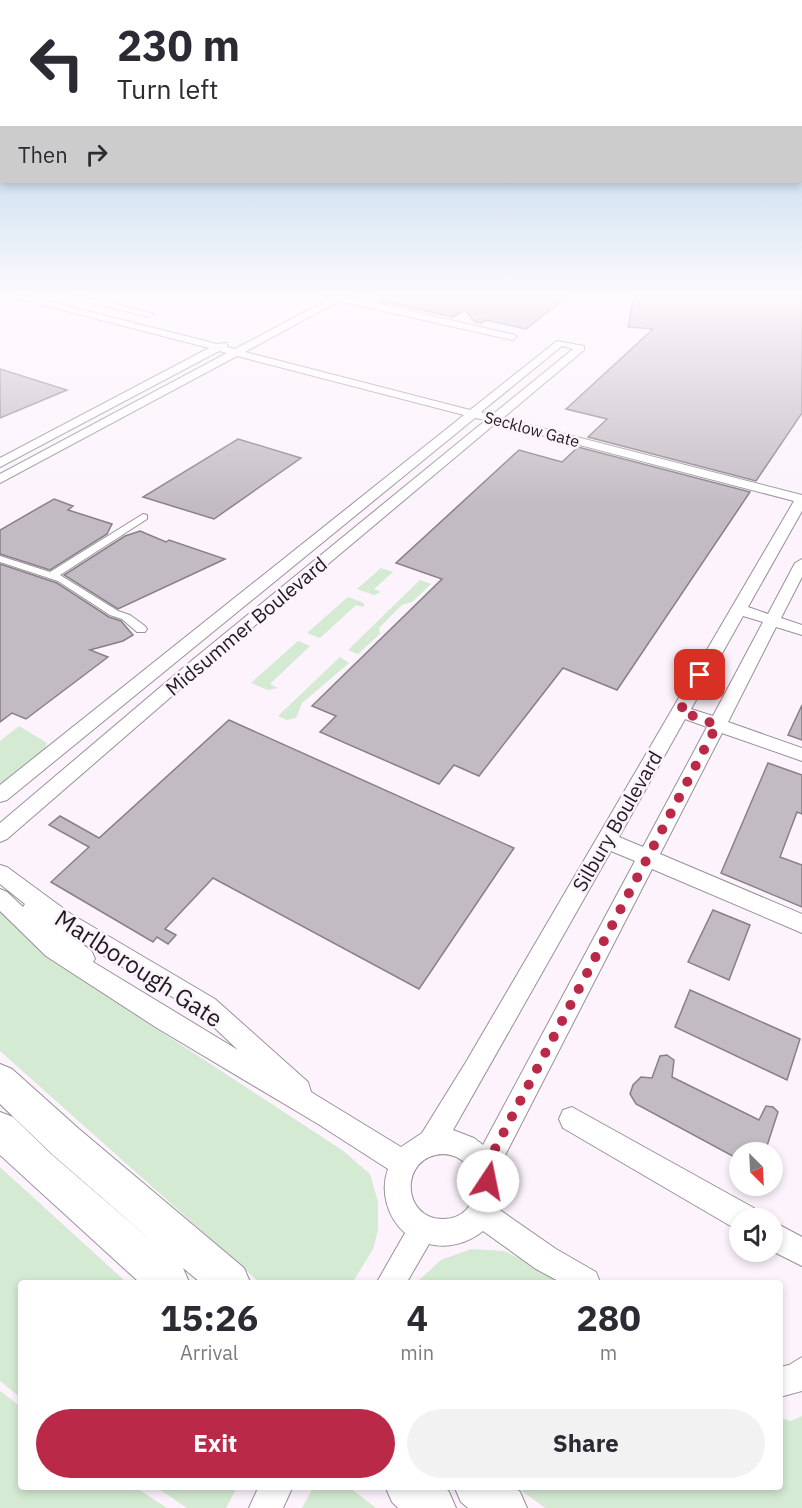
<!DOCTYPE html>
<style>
body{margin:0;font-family:"IBM Plex Sans",sans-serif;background:#f2f2f3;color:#2b2b33;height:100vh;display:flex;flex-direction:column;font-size:22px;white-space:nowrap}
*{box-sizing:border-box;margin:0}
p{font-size:20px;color:#7c7c81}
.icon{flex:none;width:33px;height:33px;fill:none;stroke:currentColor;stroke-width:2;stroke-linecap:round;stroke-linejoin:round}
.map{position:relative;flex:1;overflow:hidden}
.details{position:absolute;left:18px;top:1280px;width:765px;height:210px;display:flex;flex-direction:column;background:#fff;border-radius:6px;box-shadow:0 3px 9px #0003}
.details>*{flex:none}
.guide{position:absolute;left:0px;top:0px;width:802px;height:183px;box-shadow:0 3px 9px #0003;background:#fff;color:#2b2b33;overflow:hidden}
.needle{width:39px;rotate:156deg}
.controls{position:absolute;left:729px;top:1142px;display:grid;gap:12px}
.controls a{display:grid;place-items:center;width:54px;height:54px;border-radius:50%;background:#fff;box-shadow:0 3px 9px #0003;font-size:30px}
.pin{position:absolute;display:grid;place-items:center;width:51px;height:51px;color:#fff;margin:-26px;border-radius:12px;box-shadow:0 3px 9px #0006}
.me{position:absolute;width:66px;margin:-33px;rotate:11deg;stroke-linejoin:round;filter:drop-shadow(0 0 4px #0008)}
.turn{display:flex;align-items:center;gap:21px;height:126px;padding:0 18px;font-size:27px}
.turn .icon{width:78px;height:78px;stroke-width:2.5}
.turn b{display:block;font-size:42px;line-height:51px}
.then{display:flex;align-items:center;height:57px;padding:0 18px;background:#0003;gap:12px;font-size:22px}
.eta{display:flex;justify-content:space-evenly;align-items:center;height:102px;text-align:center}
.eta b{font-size:36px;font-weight:700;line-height:42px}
.cta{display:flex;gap:12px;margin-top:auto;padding:12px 18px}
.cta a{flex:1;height:69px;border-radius:36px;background:#ba2948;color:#fff;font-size:24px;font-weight:700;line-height:69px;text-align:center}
.cta a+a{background:#f2f2f3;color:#2b2b33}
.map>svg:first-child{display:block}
</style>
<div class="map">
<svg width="802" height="1508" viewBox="0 0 802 1508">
<rect width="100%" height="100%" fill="#fcf3fc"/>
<!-- green -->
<g fill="#d4ead2">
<polygon points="381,568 393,572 374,589 381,592 374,595 357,589"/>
<polygon points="420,580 431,584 412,602 402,605 379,628 380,634 358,654 348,650"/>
<polygon points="348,597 364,603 364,607 356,605 320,638 307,633"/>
<polygon points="298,641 310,646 270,684 278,688 268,690 251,683"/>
<polygon points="340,657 349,663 302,703 296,718 287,720 278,716"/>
<polygon points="19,726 47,743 45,749 0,784 0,741"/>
<polygon points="0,908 28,938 56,963 342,1150 370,1174 378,1202 378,1230 373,1249 353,1282 259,1282 0,1051"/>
<polygon points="0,1167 126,1282 21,1282 21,1398 0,1381"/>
<polygon points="471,1249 504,1251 525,1261 558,1282 417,1282 441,1260"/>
<polygon points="0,1391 21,1407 21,1486 135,1487 167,1508 0,1508"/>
<polygon points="802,1416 802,1508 545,1508 517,1487 780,1486 780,1418 791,1421"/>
<polygon points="314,1486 349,1487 376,1508 302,1508"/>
<polygon points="156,1487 237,1487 226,1508 187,1508"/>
</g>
<!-- building -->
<g fill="#c2bbc3" stroke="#878087" stroke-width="1.5">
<polygon points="381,296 568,296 526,329 486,320 481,323 474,321 465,310 453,317 380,301"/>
<polygon points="634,296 802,296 802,413 756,481 588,437 607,419 566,409 653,329 628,327"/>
<polygon points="0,369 67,390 0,418"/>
<polygon points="238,439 301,458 214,519 143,497"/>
<polygon points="578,447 750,492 617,690 563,668 479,776 454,765 439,784 320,732 336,716 312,706 442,579 396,563 519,450 562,462"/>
<polygon points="54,499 73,506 68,510 112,524 107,534 50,570 0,554 0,530"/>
<polygon points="140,531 166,542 169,540 225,559 118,609 64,575 125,536"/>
<polygon points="0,564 57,583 109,617 121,621 133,635 123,641 90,650 108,657 26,719 12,713 0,722"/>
<polygon points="802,705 802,740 788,735"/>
<polygon points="229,720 514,848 419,989 213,878 165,929 176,935 168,944 157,937 153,942 51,882 89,847 49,825 60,816 99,838"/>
<polygon points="768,763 802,775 802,814 797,812 780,857 802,865 802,907 721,873"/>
<polygon points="713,910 750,925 729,980 688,962"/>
<polygon points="690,990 800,1039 787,1080 675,1027"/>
<polygon points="667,1055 674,1060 672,1077 759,1120 766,1106 773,1107 778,1112 765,1152 740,1152 740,1160 636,1104 630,1094 633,1085 641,1077 652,1078 660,1056"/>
</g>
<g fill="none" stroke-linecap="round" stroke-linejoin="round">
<!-- pedestrian casing -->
<g stroke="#999199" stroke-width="2">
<polygon id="pedestrian" points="143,514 147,515 147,519 60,575 118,611 130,615 145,626 147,629 145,632 137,632 122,619 110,615 58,581 0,562 0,556 50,572"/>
</g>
<!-- minor casing -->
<g stroke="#999199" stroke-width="2">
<g id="minor">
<path d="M15,296H28L217,344L227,343V347L235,349L329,299L325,296H345L515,335L517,337L512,340L339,301L245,352L470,410L557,341L584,346V350L503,418L802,495V511L748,607L768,614L795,563L802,559V577L781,618L802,625V635L776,627L728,722L802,748V761L722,733L660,854L802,914V933L652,869L498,1169L502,1187L497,1208L556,1249L596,1272L600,1282H560L536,1269L483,1231C468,1243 448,1249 429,1244L407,1282H377L405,1233C387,1217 380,1191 388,1169L318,1124L157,1028L46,956L0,911V889L7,892L23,907L25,904L0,884V865L7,867L71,914L215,999L308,1082L311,1092L401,1147L422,1133L466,1062L794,501L496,423L202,670L7,839L0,842V823L190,662L486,420L475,418L7,800L0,802V785L464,415L237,356L0,483V474L227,353L219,351L0,467V458L209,348L16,298ZM562,346L573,349L492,415L481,412ZM743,616L763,622L713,716L691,709ZM685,719L707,727L643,847L619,837ZM611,851L635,861L483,1145L474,1138L453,1130ZM79,941L199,1013L238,1050L93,962L95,959L92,952ZM443,1154C486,1156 485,1219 443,1219C401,1219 399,1156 443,1154Z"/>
<polygon points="72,296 85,296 154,314 149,317 73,298"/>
<polygon points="572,1107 754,1208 758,1218 740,1218 740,1230 734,1228 563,1128 559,1119 563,1110"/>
<polygon points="772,1221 802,1237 802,1266 772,1251"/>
<polygon points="802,1357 802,1391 780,1397 780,1367 789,1365"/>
<polygon points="259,1486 293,1486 283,1508 249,1508"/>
</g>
</g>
<!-- secondary casing -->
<g stroke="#999199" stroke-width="2">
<g id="secondary">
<polygon points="0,1064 12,1069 79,1129 244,1268 250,1282 200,1282 183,1268 189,1282 139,1282 0,1155 0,1112 13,1117 51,1154 160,1248 53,1155 0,1104"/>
<polygon points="385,1486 444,1486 449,1492 456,1508 398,1508 392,1502"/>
<polygon points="454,1486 514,1486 520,1492 527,1508 468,1508 461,1502"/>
</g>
</g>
<!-- pedestrian -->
<use href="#pedestrian" fill="#fff" fill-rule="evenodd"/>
<!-- minor -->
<use href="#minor" fill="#fff" fill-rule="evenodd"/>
<!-- secondary -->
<use href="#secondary" fill="#fff" fill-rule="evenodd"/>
</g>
<!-- sky -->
<linearGradient id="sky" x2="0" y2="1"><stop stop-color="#8abddc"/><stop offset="0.58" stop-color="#fefafe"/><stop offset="1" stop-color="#fefafe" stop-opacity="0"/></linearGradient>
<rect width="802" height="507" fill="url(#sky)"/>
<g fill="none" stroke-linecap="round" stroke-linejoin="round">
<!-- route -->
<polyline stroke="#ba2948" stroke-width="10" stroke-dasharray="0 18" points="488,1181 484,1170 717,725 680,711 700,675"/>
</g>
<g text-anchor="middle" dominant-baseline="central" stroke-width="5" stroke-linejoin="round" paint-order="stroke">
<!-- far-street labels -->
<g font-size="16" fill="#1f1c1f" stroke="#fcf3fc">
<text transform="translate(532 429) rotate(15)">Secklow Gate</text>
</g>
<!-- street labels -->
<g font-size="20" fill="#1f1c1f" stroke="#fcf3fc">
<text transform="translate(246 626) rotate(-40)">Midsummer Boulevard</text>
<text transform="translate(617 821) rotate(-60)">Silbury Boulevard</text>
</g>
<!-- near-street labels -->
<g font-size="24" fill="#1f1c1f" stroke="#fcf3fc">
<text transform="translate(139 968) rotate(33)">Marlborough Gate</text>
</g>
</g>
</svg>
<div class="controls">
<a><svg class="needle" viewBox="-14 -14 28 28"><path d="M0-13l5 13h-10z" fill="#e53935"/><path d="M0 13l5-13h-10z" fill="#7c7c81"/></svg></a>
<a><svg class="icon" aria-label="sound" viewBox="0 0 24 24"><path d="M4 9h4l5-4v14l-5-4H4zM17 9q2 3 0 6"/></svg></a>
</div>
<div class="pin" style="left:700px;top:675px;background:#d93025"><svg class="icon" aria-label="arrive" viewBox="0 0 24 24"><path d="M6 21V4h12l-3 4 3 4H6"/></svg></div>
<svg class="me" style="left:488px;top:1181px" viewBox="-20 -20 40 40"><circle r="19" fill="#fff"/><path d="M0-13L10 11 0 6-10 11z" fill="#ba2948"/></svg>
<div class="guide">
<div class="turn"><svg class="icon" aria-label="left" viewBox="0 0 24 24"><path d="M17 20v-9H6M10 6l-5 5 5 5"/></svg><div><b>230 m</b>Turn left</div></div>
<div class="then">Then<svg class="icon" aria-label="right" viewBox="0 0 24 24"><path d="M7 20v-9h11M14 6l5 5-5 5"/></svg></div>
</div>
<section class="details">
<div class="eta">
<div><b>15:26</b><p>Arrival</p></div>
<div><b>4</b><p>min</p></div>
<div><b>280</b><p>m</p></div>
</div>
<div class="cta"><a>Exit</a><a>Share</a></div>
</section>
</div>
